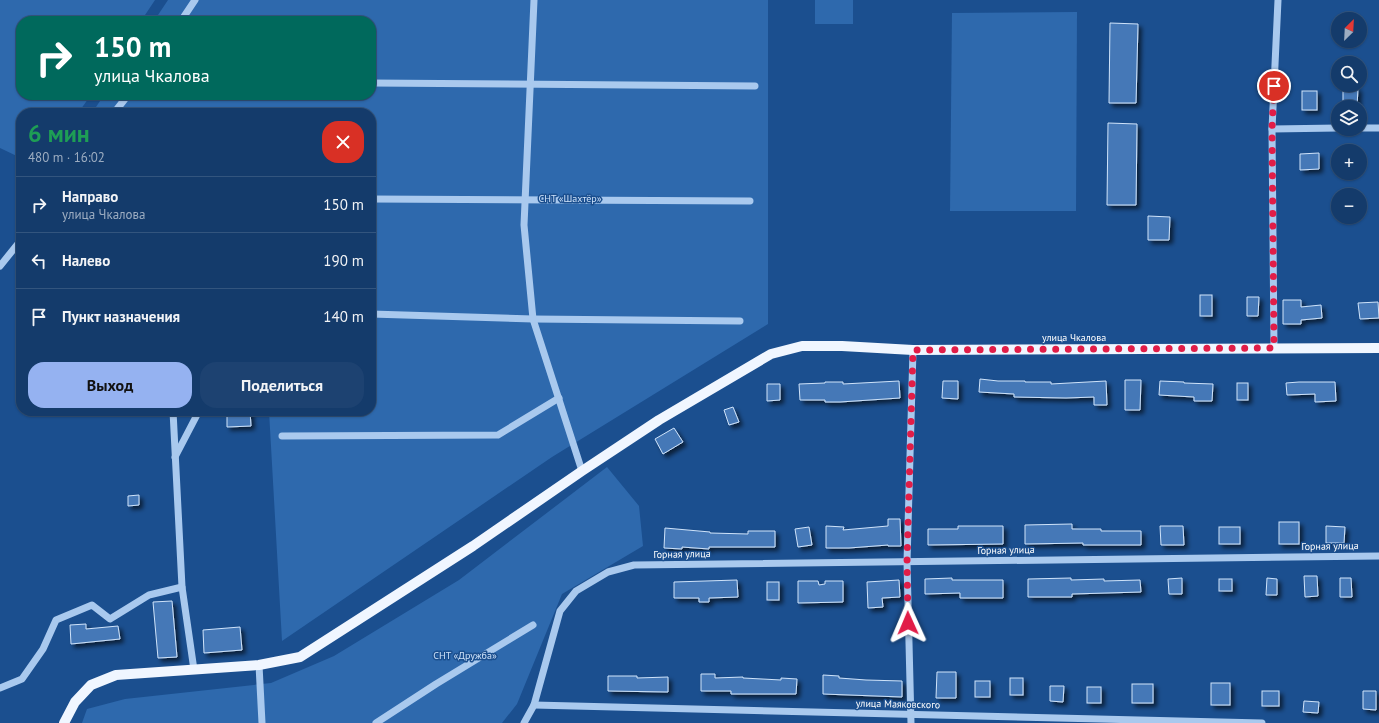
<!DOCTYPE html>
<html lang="ru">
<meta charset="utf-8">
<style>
body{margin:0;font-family:"PT Sans",sans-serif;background:#1d4271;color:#f1f3f6;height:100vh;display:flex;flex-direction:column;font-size:15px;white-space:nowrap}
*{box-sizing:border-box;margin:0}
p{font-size:13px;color:#9dadc1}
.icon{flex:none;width:22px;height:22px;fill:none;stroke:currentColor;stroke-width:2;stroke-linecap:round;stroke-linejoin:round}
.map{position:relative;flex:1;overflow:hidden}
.sheet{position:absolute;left:16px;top:108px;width:360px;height:308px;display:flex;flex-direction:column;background:#143b6b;border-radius:16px;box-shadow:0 1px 3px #0004,0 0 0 1px #33557e}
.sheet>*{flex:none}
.guide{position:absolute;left:16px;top:16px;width:360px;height:84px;border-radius:16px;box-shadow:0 1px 3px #0004,0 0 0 1px #33557e;background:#00695c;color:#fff;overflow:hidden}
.needle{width:26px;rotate:24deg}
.controls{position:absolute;left:1331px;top:12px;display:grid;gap:8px}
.controls a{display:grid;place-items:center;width:36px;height:36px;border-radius:50%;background:#143b6b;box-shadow:0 1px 3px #0004,0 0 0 1px #33557e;font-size:20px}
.pin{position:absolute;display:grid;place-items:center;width:34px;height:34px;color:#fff;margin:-17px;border:2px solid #fff;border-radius:50%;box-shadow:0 1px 4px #0007}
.me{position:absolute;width:44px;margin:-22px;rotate:359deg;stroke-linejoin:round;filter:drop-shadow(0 0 3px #0008)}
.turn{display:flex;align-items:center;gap:14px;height:84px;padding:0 12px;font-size:18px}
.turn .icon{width:52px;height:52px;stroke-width:2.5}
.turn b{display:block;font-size:28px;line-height:34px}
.round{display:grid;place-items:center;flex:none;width:42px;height:42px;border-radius:16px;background:#1d4271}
.head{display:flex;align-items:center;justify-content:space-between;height:68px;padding:0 12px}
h1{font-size:24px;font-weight:700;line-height:30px;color:#1e9e55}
.action{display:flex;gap:8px;margin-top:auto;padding:8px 12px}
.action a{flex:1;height:46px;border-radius:16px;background:#95b2f1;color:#111;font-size:16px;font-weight:700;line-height:46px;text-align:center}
.action a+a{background:#1d4271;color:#f1f3f6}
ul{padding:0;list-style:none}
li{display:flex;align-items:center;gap:12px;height:56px;padding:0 12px;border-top:1px solid #33557e}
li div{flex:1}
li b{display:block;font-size:15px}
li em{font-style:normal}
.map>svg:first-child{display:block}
</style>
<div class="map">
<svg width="1379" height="723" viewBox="0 0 1379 723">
<defs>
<filter id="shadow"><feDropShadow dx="3.5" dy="3.5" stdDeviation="2" flood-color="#0009"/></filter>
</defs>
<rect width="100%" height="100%" fill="#1b4f8f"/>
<!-- green -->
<g fill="#2e69ad">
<polygon points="0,0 155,0 141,21 21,21 21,95 91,95 78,113 21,113 21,158 0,148"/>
<polygon points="168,0 768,0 768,324 552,457 282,641 269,411 371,411 371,113 92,113 104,95 371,95 371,21 154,21"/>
<rect x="815" y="0" width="38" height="24"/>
<polygon points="1077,12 1076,211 950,211 952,13"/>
<polygon points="607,467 639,506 643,546 562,594 517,704 502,723 82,723 87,709 125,699 271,683 334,656 459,580"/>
</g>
<!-- building -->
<g fill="#4478b7" stroke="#cfe3fa" filter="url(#shadow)">
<polygon points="1110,23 1138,24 1136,103 1109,103"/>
<polygon points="1343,88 1358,88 1357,107 1343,107"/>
<rect x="1302" y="91" width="15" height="19"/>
<polygon points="1108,123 1137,124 1136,205 1107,205"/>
<polygon points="1319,153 1319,169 1300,170 1300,154"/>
<polygon points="1148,216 1170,217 1169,240 1148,240"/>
<rect x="1200" y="295" width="12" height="21"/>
<polygon points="1247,297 1259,297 1258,316 1247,316"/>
<polygon points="1283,300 1301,300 1301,307 1321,305 1322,318 1301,320 1301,324 1283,324"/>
<polygon points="1378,302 1379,318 1360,319 1358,303"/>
<polygon points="980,379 998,381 1025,381 1025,382 1051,382 1051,384 1106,381 1107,405 1094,405 1094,397 1066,398 1014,397 1014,394 979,392"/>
<polygon points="1125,380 1141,380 1140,410 1125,410"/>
<polygon points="899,381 900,398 840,402 825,402 825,400 800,400 799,384 825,383 825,382 843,382 843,384"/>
<polygon points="943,381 958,381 958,399 942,398"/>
<polygon points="1160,381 1184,382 1184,383 1213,384 1212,401 1194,401 1194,397 1159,395"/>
<polygon points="1299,382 1335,382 1336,401 1315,402 1315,394 1287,395 1286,383"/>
<rect x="1237" y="383" width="11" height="17"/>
<polygon points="767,384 780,384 780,400 767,401"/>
<polygon points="733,407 739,422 729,425 724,410"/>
<polygon points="227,411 250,411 251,426 227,427"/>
<polygon points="674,428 683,442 663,454 655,439"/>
<polygon points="139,495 139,505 128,506 128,496"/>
<polygon points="888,519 900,519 901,546 888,546 888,545 849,548 826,548 826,526 844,527 843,530 888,526"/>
<rect x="1279" y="522" width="20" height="22"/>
<polygon points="1072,524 1072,529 1101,529 1101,531 1141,531 1141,545 1083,545 1083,543 1025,544 1025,525"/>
<polygon points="958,526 1003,526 1003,544 928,545 928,529 958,529"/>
<polygon points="1160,526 1183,526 1184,545 1161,545"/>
<polygon points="1326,526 1345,527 1344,543 1326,543"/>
<polygon points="809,527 812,545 798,547 795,529"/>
<rect x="1219" y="527" width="21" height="17"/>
<polygon points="665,528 710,532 710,533 748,534 748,531 775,531 775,547 709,547 709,549 682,547 682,549 664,548"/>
<polygon points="1304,576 1317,576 1318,596 1305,597"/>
<polygon points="952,578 952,580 1003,580 1003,598 960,598 960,593 925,594 925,579"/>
<polygon points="1071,578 1071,580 1104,579 1104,581 1140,580 1141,592 1072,594 1072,597 1028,597 1028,579"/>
<polygon points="1182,578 1182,594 1169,594 1168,579"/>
<polygon points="1267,578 1277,579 1277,595 1266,595"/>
<polygon points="1340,578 1351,578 1352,597 1340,597"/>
<rect x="1219" y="579" width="13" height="12"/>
<polygon points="737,580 738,597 709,598 709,602 699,602 699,598 674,598 674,582"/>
<polygon points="899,580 900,597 882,598 883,607 868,608 867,582"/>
<polygon points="798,581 818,581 819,585 825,584 825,581 843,581 843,602 798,603"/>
<rect x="767" y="582" width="12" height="18"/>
<polygon points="172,601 177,657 158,658 153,602"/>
<polygon points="86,624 86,629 118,626 120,639 71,644 70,625"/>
<polygon points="240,627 242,650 204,653 203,630"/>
<polygon points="937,672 956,672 956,698 936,698"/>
<polygon points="701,674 715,674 715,678 743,677 743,678 781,680 781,678 797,679 796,694 731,694 731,691 701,691"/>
<polygon points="823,675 839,676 839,678 866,680 902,681 902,697 823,694"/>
<polygon points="608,676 637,676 637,678 668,677 668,692 608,691"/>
<rect x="1010" y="678" width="13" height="17"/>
<rect x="975" y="681" width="15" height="16"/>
<rect x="1211" y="683" width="19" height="22"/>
<rect x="1132" y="684" width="21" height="19"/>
<polygon points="1050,686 1064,686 1063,702 1050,701"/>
<rect x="1087" y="687" width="14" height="16"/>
<rect x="1262" y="691" width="17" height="15"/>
<polygon points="1363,691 1376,691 1376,710 1363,709"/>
<polygon points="1304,701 1319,702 1318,713 1303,712"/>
</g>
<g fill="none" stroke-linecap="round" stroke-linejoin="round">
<!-- minor -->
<g stroke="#a9c9ee" stroke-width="7">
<polyline points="534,0 524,225 533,319 582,471"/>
<polyline points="181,21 195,0"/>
<polyline points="371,83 755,86"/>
<polyline points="114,113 128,95"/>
<polyline points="1360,128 1379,128"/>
<polyline points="1272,129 1338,128"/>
<polyline points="371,199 750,201"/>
<polyline points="0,266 21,240"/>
<polyline points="371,314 533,319 740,321"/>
<polyline points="1274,348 1272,129 1278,0"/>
<polyline points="173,411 182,587"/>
<polyline points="282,436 498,435 559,398"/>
<polyline points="175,457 199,411"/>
<polyline points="259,665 262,723"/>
<polyline points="0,688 22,679 43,649 56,620 92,605 110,619 149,595 182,587 194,670"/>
<polyline points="534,705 1262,723"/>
<polyline points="376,723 436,684 533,625"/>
<polyline points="524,723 534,705 560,611 576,591 608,572 634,565 1379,556"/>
<polyline points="911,723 907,562 913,350"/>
</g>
<!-- major -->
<polyline stroke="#f0f6ff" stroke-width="10" points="64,723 75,702 91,685 116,675 259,665 300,657 473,546 582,471 659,420 771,354 802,346 842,346 913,350 1379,348"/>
</g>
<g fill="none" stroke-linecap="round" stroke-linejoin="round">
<!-- route -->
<polyline stroke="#e11d48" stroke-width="7" stroke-dasharray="0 12.6" points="908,623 907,562 913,350 1274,348 1272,129 1274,86"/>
</g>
<g text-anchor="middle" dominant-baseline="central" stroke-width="3" stroke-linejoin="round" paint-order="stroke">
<!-- park labels -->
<g font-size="10" fill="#cfe3fa" stroke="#1b4f8f">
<text x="570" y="198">СНТ «Шахтёр»</text>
<text x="465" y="655">СНТ «Дружба»</text>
</g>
<!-- street labels -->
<g font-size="10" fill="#fff" stroke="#1b4f8f">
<text x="1074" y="337">улица Чкалова</text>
<text transform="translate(1330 546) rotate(-1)">Горная улица</text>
<text transform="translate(1006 550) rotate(-1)">Горная улица</text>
<text transform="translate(682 554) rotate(-1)">Горная улица</text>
<text transform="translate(898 704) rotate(1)">улица Маяковского</text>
</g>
</g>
</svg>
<div class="controls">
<a><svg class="needle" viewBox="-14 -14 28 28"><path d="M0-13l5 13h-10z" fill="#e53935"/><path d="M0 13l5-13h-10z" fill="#9dadc1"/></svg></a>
<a><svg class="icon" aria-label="search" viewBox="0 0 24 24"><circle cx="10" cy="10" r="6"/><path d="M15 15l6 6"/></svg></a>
<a><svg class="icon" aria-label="layers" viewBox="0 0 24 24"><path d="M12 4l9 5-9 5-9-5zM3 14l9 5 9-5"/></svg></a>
<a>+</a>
<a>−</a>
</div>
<div class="pin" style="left:1274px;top:86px;background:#d93025"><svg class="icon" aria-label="arrive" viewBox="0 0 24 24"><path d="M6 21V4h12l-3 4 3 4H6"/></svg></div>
<svg class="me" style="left:908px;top:623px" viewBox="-20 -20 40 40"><path d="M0-17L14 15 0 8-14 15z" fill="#e11d48" stroke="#fff" stroke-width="4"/></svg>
<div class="guide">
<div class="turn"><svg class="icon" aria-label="right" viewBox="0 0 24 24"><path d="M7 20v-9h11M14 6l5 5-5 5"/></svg><div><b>150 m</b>улица Чкалова</div></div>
</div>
<section class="sheet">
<div class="head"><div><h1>6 мин</h1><p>480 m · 16:02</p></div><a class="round" style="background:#d93025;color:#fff"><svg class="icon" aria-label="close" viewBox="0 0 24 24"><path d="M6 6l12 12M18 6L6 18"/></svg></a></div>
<ul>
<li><svg class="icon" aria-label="right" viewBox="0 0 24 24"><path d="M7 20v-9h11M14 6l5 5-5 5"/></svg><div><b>Направо</b><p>улица Чкалова</p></div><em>150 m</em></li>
<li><svg class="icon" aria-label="left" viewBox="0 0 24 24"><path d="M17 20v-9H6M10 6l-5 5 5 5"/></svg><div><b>Налево</b></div><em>190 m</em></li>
<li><svg class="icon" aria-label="arrive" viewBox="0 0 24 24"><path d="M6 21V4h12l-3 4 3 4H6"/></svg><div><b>Пункт назначения</b></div><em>140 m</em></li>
</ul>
<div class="action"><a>Выход</a><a>Поделиться</a></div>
</section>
</div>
